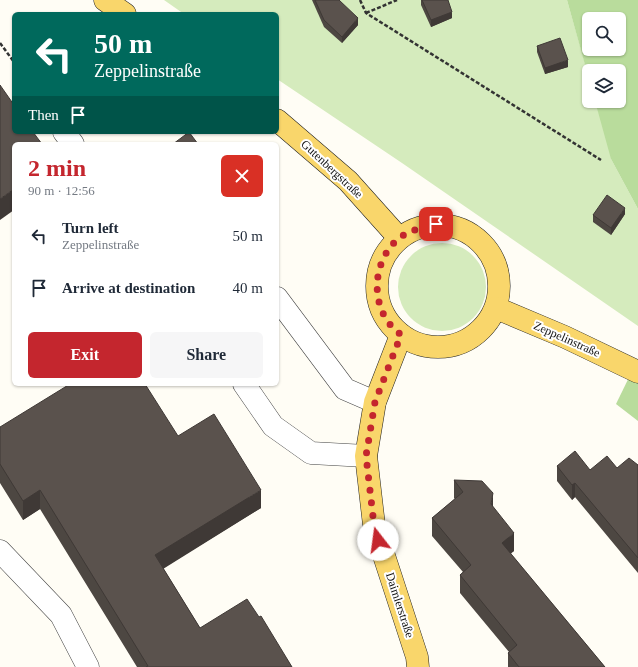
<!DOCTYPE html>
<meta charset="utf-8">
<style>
body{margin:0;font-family:"Times New Roman",serif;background:#f6f6f7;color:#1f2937;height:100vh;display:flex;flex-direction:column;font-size:15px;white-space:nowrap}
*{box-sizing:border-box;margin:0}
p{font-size:13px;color:#747a83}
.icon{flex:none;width:22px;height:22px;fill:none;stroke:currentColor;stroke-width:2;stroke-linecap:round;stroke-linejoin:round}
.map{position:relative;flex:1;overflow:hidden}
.sheet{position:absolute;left:12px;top:142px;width:267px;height:244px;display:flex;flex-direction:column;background:#fff;border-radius:6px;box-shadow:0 1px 3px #0004}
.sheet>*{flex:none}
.top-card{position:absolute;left:12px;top:12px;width:267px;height:122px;border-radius:6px;box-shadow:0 1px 3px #0004;background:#00695c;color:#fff;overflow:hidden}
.controls{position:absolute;left:582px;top:12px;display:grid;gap:8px}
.controls a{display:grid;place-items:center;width:44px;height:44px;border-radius:6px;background:#fff;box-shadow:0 1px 3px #0004;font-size:20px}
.pin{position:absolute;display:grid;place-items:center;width:34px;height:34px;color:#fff;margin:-17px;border-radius:8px;box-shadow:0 2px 6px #0006}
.me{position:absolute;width:44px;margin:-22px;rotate:345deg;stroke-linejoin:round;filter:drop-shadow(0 0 3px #0008)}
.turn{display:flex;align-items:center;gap:14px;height:84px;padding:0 16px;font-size:18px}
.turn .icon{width:52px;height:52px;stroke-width:2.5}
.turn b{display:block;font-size:28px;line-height:34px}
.then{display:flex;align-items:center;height:38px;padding:0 16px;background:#0003;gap:8px;font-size:15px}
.round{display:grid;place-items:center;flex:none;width:42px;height:42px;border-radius:6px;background:#f6f6f7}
.overview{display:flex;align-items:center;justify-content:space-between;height:68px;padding:0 16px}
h1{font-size:24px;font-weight:700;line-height:30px;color:#c4262e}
.primary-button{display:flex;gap:8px;margin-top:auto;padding:8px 16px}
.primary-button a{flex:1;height:46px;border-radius:6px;background:#c4262e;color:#fff;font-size:16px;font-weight:700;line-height:46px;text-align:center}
.primary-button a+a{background:#f6f6f7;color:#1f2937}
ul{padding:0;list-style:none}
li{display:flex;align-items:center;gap:12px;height:52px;padding:0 16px}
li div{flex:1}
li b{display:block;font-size:15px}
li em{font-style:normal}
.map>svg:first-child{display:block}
</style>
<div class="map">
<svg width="638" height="667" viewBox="0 0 638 667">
<rect width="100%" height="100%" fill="#fffdf5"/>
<!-- green -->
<g fill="#d5ebbd" fill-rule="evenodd">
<path d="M164,0H567L586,67L570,0H638L611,159L638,209V326L402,163L277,79V14H184ZM589,19H619V49H589ZM589,71H619V101H589Z"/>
<circle cx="442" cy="287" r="44"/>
</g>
<!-- forest -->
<g fill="#b9dc9c" fill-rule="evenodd">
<path d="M567,0H638V209L611,159L595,101H619V71H589V79ZM589,19H619V49H589Z"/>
<polygon points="638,359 638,421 616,404"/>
</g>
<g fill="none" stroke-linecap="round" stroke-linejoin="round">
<!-- minor casing -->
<g stroke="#444" stroke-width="23">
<g id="minor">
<polyline points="64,132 73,144"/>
<polyline points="277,298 345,389 375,402"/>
<polyline points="244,384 273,426 311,453 366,456"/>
<polyline points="0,551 61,615 88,667"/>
</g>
</g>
<!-- major casing -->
<g stroke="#222" stroke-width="23">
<g id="major">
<polyline points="105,0 125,14"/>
<polyline points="277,120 348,181 399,238"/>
<circle cx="438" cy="286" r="61"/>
<polyline points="496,308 565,337 638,372"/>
<polyline points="401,335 375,402 366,456 374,525 417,657 418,667"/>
</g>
</g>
<!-- path -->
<g stroke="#333" stroke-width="2.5" stroke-dasharray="4 2" stroke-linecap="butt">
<polyline points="360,0 366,13 601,160"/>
<polyline points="366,13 397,0"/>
<polyline points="0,43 14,62"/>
</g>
<!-- minor -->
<use href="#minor" stroke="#fff" stroke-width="22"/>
<!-- major -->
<use href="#major" stroke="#f9d66b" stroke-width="22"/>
</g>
<!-- wall -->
<g fill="#4d4742">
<polygon points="312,0 339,0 358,25 342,43 324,27"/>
<polygon points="421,0 448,0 452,18 431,27 421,5"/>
<polygon points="537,46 568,67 545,74 537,52"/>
<polygon points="625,214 611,235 593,222 593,215"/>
<polygon points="0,427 178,436 261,508 163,568 200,628 259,617 292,667 137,667 40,509 23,520 0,483"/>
<polygon points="638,465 638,573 575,497 572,500 557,481 557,466 590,470 617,468"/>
<polygon points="454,480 493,507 514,551 510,553 605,667 508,667 508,653 509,652 460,593 460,575 463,572 432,536 432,518 455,499 454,498"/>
</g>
<!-- shaded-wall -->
<g fill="#3f3936">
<polygon points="452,12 452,18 431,27 431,20"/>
<polygon points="358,18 358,25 342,43 342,37"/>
<polygon points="568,60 568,67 545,74 545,68"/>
<polygon points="14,189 14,210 0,220 0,199"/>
<polygon points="625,208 625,214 611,235 611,228"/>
<polygon points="575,483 575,497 572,500 572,485"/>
<polygon points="40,490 40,509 23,520 23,501"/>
<polygon points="261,490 261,508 155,574 155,555"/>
<polygon points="493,493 493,511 491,504"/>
<polygon points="514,533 514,551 502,561 502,543"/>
</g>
<!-- building -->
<g fill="#5a524d" stroke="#3f3936">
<polygon points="315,0 339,0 358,18 342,37 324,20"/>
<polygon points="422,0 448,0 452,12 431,20"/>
<polygon points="560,38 568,60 545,68 537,46"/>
<polygon points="0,85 14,105 14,132 33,132 42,144 14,144 14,189 0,199"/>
<polygon points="189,132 198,144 173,144"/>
<polygon points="607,195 625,208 611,228 593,215"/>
<polygon points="70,384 145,384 178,436 214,414 261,490 155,555 200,628 247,599 259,617 261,616 292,667 146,667 148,666 40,490 23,501 0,464 0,427"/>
<polygon points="575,451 590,470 607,456 617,468 629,458 638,465 638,558 575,483 572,485 557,466"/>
<polygon points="454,480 482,481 493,493 491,504 514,533 502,543 605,667 519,667 508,653 517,645 460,575 471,565 432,518 463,492"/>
</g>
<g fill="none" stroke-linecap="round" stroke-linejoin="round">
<!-- route -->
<path stroke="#c4262e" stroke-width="7" stroke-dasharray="0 12.6" d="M378,540L374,525L366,456L375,402L401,335C397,331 392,327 388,322C370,296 375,258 399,238C410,230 424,227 436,224"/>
</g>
<g text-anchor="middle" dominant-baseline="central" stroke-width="4" stroke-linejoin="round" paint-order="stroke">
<!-- street labels -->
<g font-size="12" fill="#111" stroke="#fff">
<text transform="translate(332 169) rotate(43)">Gutenbergstraße</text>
<text transform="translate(567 339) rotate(24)">Zeppelinstraße</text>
<text transform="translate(400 605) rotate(72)">Daimlerstraße</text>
</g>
</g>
</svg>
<div class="controls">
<a><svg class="icon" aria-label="search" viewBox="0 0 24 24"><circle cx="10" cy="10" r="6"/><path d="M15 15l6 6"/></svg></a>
<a><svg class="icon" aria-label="layers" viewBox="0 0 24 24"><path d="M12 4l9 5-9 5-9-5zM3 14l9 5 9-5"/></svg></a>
</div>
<div class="pin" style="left:436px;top:224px;background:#d93025"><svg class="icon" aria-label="arrive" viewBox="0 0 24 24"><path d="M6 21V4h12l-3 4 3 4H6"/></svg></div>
<svg class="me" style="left:378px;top:540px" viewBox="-20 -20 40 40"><circle r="19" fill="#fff"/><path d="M0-13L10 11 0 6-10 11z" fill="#c4262e"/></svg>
<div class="top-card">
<div class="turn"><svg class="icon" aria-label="left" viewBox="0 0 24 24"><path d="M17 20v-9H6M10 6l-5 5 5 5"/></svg><div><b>50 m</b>Zeppelinstraße</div></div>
<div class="then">Then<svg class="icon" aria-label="arrive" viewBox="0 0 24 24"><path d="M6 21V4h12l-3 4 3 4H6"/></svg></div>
</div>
<section class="sheet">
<div class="overview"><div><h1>2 min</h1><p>90 m · 12:56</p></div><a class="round" style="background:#d93025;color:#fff"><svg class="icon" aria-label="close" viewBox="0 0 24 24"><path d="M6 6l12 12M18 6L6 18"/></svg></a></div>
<ul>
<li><svg class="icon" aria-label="left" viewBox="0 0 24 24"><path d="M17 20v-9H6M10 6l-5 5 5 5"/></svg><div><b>Turn left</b><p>Zeppelinstraße</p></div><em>50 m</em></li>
<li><svg class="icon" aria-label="arrive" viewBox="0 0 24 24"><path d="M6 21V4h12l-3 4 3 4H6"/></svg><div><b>Arrive at destination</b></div><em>40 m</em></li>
</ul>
<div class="primary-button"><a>Exit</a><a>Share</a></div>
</section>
</div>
